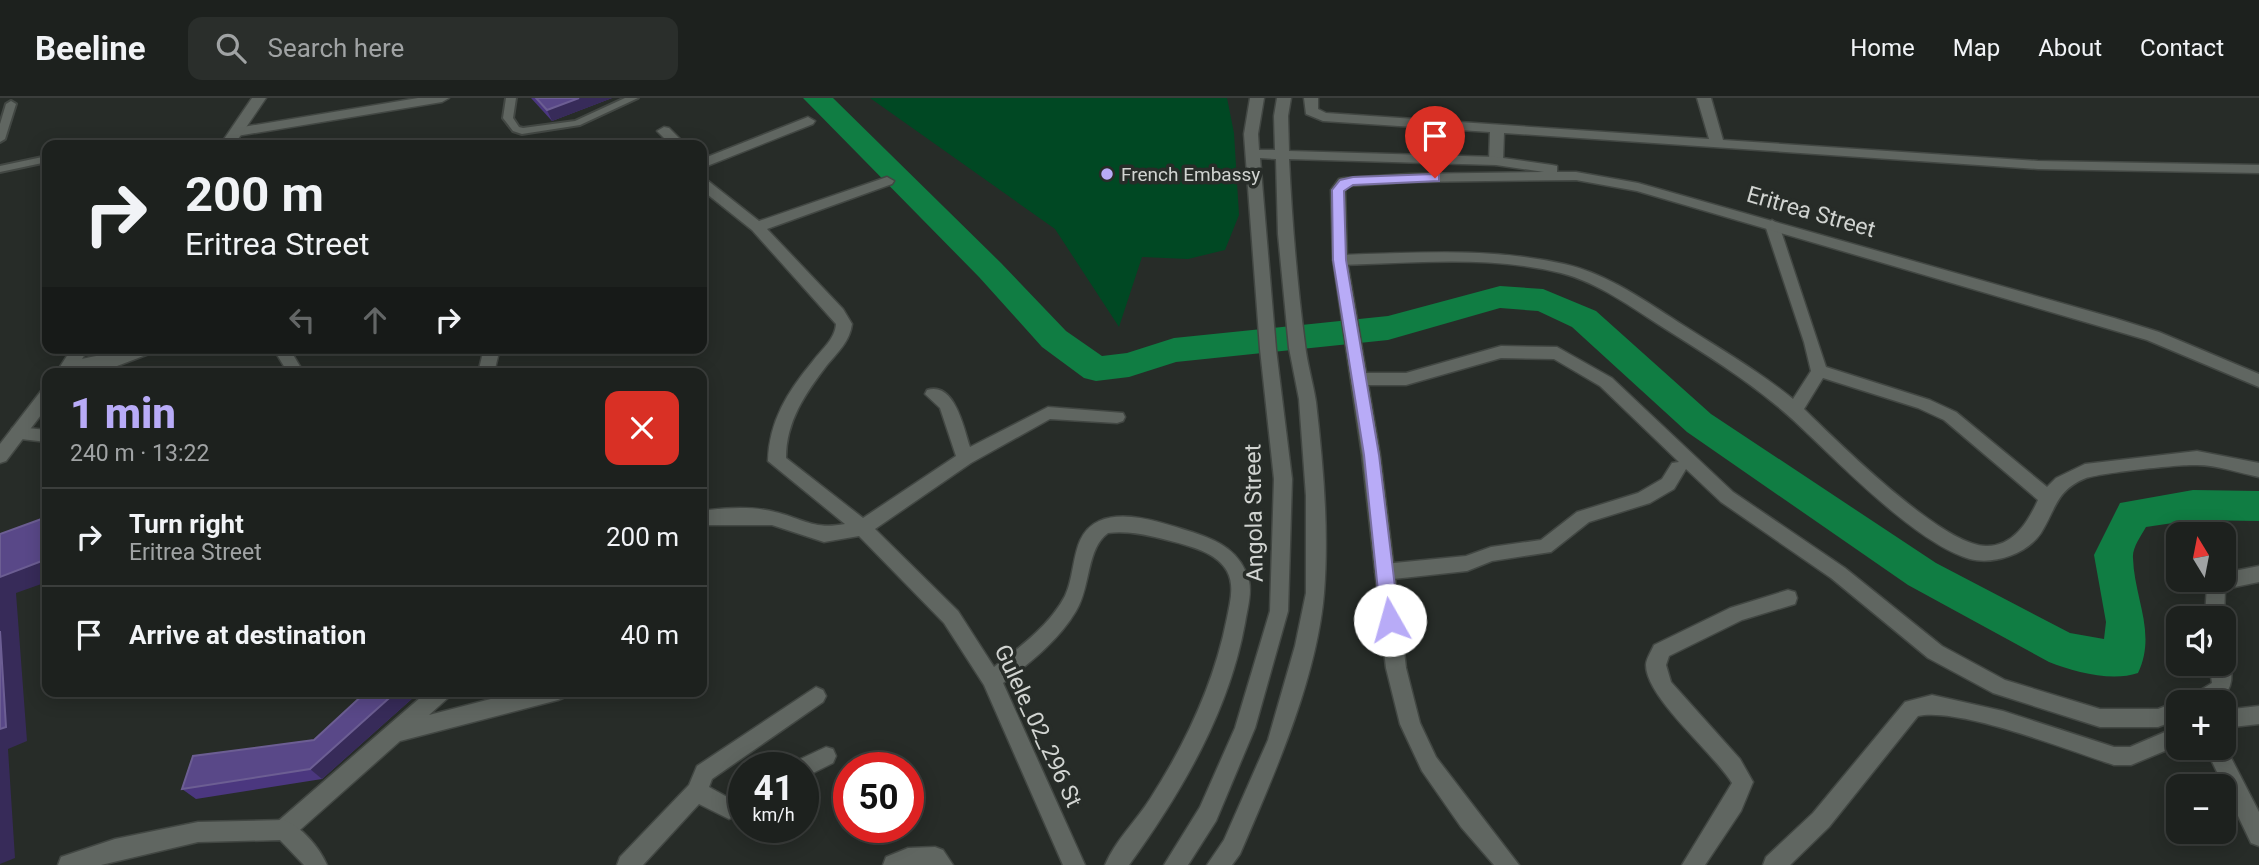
<!DOCTYPE html>
<meta charset="utf-8">
<style>
body{margin:0;font-family:Roboto,sans-serif;background:#2a2e2b;color:#f1f3f6;height:100vh;display:flex;flex-direction:column;font-size:26px;white-space:nowrap}
*{box-sizing:border-box;margin:0}
p{font-size:23px;color:#a0a3a4}
.icon{flex:none;width:38px;height:38px;fill:none;stroke:currentColor;stroke-width:2;stroke-linecap:round;stroke-linejoin:round}
.map{position:relative;flex:1;overflow:hidden}
.side{position:absolute;left:42px;top:270px;width:665px;height:329px;display:flex;flex-direction:column;background:#1d211e;border-radius:14px;box-shadow:0 4px 18px #0003,0 0 0 2px #3b3e3c}
.side>*{flex:none}
.hud{position:absolute;left:42px;top:42px;width:665px;height:214px;border-radius:14px;box-shadow:0 4px 18px #0003,0 0 0 2px #3b3e3c;background:#1d211e;color:#f1f3f6;overflow:hidden}
.needle{width:46px;rotate:350deg}
.fabs{position:absolute;left:2166px;top:424px;display:grid;gap:14px}
.fabs a{display:grid;place-items:center;width:70px;height:70px;border-radius:14px;background:#1d211e;box-shadow:0 4px 18px #0003,0 0 0 2px #3b3e3c;font-size:35px}
.speed{position:absolute;left:728px;top:654px;display:flex;gap:14px;font-size:35px;font-weight:700;text-align:center}
.speed>*{display:grid;place-content:center;width:91px;height:91px;border-radius:50%;background:#1d211e;box-shadow:0 4px 18px #0003,0 0 0 2px #3b3e3c;line-height:1}
.speed small{font-size:18px;font-weight:400}
.speed .limit{border:10px solid #d22;background:#fff;color:#111}
.pin{position:absolute;display:grid;place-items:center;width:60px;height:60px;color:#fff;margin:-72px -30px;border-radius:50% 50% 50% 0;rotate:-45deg;box-shadow:0 0 7px #0007}
.pin .icon{rotate:45deg}
.me{position:absolute;width:77px;margin:-38px;rotate:353deg;stroke-linejoin:round;filter:drop-shadow(0 0 5px #0008)}
.turn{display:flex;align-items:center;gap:24px;height:147px;padding:0 28px;font-size:32px}
.turn .icon{width:91px;height:91px;stroke-width:2.5}
.turn b{display:block;font-size:49px;line-height:60px}
.lanes{display:flex;align-items:center;height:66px;padding:0 28px;background:#0003;justify-content:center;gap:35px;direction:ltr}
.lanes .off{opacity:.35}
.round{display:grid;place-items:center;flex:none;width:74px;height:74px;border-radius:14px;background:#2a2e2b}
.head{display:flex;align-items:center;justify-content:space-between;height:119px;padding:0 28px}
h1{font-size:42px;font-weight:800;line-height:52px;color:#b8abf7}
ul{padding:0;list-style:none}
li{display:flex;align-items:center;gap:21px;height:98px;padding:0 28px;border-top:2px solid #3b3e3c}
li div{flex:1}
li b{display:block;font-size:26px}
li em{font-style:normal}
header{display:flex;align-items:center;gap:42px;box-sizing:border-box;height:98px;padding:0 35px;background:#1d211e;border-bottom:2px solid #3b3e3c}
header strong{font-size:33px}
nav{display:flex;gap:38px;margin-inline-start:auto;font-size:24px}
.search{width:490px;height:63px;background:#2a2e2b;display:flex;align-items:center;gap:18px;box-sizing:border-box;padding:0 24px;border-radius:14px;color:#a0a3a4;font-size:26px}
.map>svg:first-child{display:block}
</style>
<header>
<strong>Beeline</strong>
<div class="search"><svg class="icon" aria-label="search" viewBox="0 0 24 24"><circle cx="10" cy="10" r="6"/><path d="M15 15l6 6"/></svg>Search here</div>
<nav><a>Home</a><a>Map</a><a>About</a><a>Contact</a></nav>
</header>
<div class="map">
<svg width="2259" height="767" viewBox="0 0 2259 767">
<rect width="100%" height="100%" fill="#272c28"/>
<!-- green -->
<polygon fill="#004823" points="870,0 1227,0 1234,35 1239,117 1225,152 1188,161 1142,159 1119,229 1055,131"/>
<g fill="none" stroke-linecap="round" stroke-linejoin="round">
<!-- river -->
<path fill="#107d43" fill-rule="evenodd" d="M803,0H833L1001,165L1066,233L1102,258L1127,255L1174,240L1388,218L1500,188L1543,191L1596,213L1711,316L1936,465L2070,535L2104,541L2106,524L2094,457L2120,405L2193,392L2259,393V423L2193,422L2146,429C2141,438 2132,450 2133,460C2134,500 2157,535 2138,575C2112,584 2074,574 2049,564L1908,487L1687,334L1572,229L1538,213L1500,210L1388,242L1176,264L1129,279L1096,283L1084,280L1042,249L979,179Z"/>
<!-- service casing -->
<g stroke="#424743" stroke-width="4">
<g id="service">
<polygon points="506,0 516,0 513,20 519,29 523,30 575,23 625,0 638,0 580,27 522,36 513,33 503,20"/>
<polygon points="11,3 16,6 5,41 0,44 0,26 6,6"/>
<polygon points="47,58 47,64 0,74 0,68"/>
</g>
</g>
<!-- minor casing -->
<g stroke="#424743" stroke-width="3">
<g id="minor">
<polygon points="418,0 449,0 442,4 237,38 230,34 237,30"/>
<polygon points="1304,0 1318,0 1318,11 1326,15 1709,41 1697,0 1711,0 1723,42 2038,63 2259,67 2259,75 2038,71 1504,35 1503,63 1496,67 1489,63 1490,34 1323,23 1306,16"/>
<polygon points="808,19 815,23 813,26 702,70 702,61"/>
<polygon points="664,29 669,30 686,47 671,47 657,33"/>
<path d="M887,79L894,83L892,86L767,131L843,211L852,226C850,243 838,254 827,267C805,296 786,323 786,360L863,420L956,358L940,310L925,296L927,292C955,283 964,331 970,349L1048,309L1123,315L1125,319L1123,323L1117,325L1050,321L971,365L875,431L958,513L994,569C1020,549 1050,527 1065,498C1077,474 1070,436 1099,423C1126,411 1165,426 1192,434C1219,443 1241,453 1249,483C1252,496 1247,512 1245,525C1229,614 1181,695 1129,767H1105C1115,743 1136,723 1150,701C1186,645 1214,586 1227,520C1230,504 1235,488 1227,473C1218,457 1199,451 1182,446C1159,440 1133,432 1108,435C1086,451 1091,489 1076,513C1059,542 1030,565 1003,585L1085,767H1063L984,587L944,525L859,438L824,444L772,427H702V413C723,410 753,408 775,414C804,421 813,432 845,426L768,363C769,323 788,293 813,263C822,251 835,241 836,226L752,132L702,92V81L707,82L759,123Z"/>
<path d="M1772,122L1779,127L1826,269L1930,302L1956,314L2047,389L2056,380L2085,366L2197,353L2259,365V379C2239,375 2217,367 2197,367C2180,366 2101,375 2086,380C2056,392 2056,411 2041,435C2027,456 1994,467 1970,461C1920,447 1847,373 1808,336C1765,293 1715,262 1664,230C1631,209 1599,185 1561,175C1489,157 1413,165 1340,167L1333,162L1340,157C1415,155 1489,149 1564,166C1609,176 1648,205 1686,229C1722,252 1760,274 1793,301L1811,273L1804,244L1765,127ZM1823,280L1918,310L1944,322L2038,402C2028,424 2013,449 1986,448C1942,448 1837,343 1804,311Z"/>
<polygon points="1501,248 1557,249 1612,280 1733,394 1845,470 1942,548 2005,582 2100,611 2158,611 2179,603 2179,621 2158,629 2100,629 1993,595 1928,560 1831,480 1721,404 1686,371 1674,391 1650,405 1589,424 1551,454 1492,463 1467,473 1384,482 1377,479 1375,474 1377,469 1384,466 1466,458 1491,449 1541,442 1577,414 1638,395 1662,381 1672,365 1679,364 1600,288 1554,261 1501,260 1406,287 1361,287 1353,281 1361,275 1406,275"/>
<path d="M131,250H156L154,254L117,268L68,275L60,269C66,261 116,256 131,250Z"/>
<polygon points="273,250 289,250 304,275 288,275"/>
<polygon points="484,250 500,250 494,275 478,275"/>
<polygon points="18,329 47,332 47,344 12,340 10,335 12,330"/>
<polygon points="2259,468 2259,484 2225,491 2224,521 2205,520 2207,487 2209,482 2224,481 2224,475"/>
<path d="M1788,492L1795,494L1797,500L1795,506L1742,522L1669,558L1666,567L1671,584L1740,661L1753,684L1741,713L1705,767H1682L1732,685C1714,655 1646,600 1646,567C1646,561 1652,552 1654,547L1730,510Z"/>
<path d="M2224,558C2236,574 2233,591 2219,604H2188L2191,598L2212,585L2209,565H2224Z"/>
<polygon points="816,589 823,592 826,598 823,604 712,681 709,689 729,700 744,693 744,714 729,721 699,706 643,767 617,767 620,759 689,687 697,668"/>
<polygon points="428,593 452,593 449,599 429,617 522,593 568,593 565,599 558,602 400,643 292,739 284,742 276,739 273,732 276,725"/>
<path d="M1932,597L2003,613L2114,649H2130L2179,628V647L2131,667H2114C2070,653 1960,609 1918,618L1829,729L1790,767H1763L1766,759L1813,715L1905,604Z"/>
<polygon points="2259,608 2259,626 2224,630 2224,612"/>
<polygon points="2224,646 2259,714 2259,748 2251,745 2205,649 2224,649"/>
<polygon points="826,649 833,651 836,658 833,665 803,680 803,670 793,670 796,663"/>
<polygon points="935,749 943,752 953,767 883,767 886,759 908,750"/>
</g>
</g>
<!-- secondary casing -->
<g stroke="#424743" stroke-width="3">
<g id="secondary">
<polygon points="252,0 266,0 234,47 220,47"/>
<path d="M1250,0H1264L1258,36L1259,52H1275L1274,18L1277,0H1291L1288,18L1289,53L1496,59L1552,67L1557,68V74H1576L1638,85L2114,220L2159,234L2259,276V289L2147,242L1637,93L1576,82L1409,84L1348,88L1345,92L1347,162L1380,357L1406,570L1420,625L1436,659L1519,767H1494L1461,729L1422,673L1400,626L1386,570L1362,357L1333,162L1331,92L1339,81L1344,80L1409,76L1544,74L1496,67L1289,61C1292,123 1297,185 1305,246C1307,266 1313,284 1316,304C1323,366 1329,432 1324,495C1317,581 1274,677 1240,756L1232,767H1207L1224,742L1268,642L1295,548L1306,495V398L1299,301L1289,250L1278,136L1276,61L1260,60L1276,251L1292,381L1288,513L1255,630L1216,723L1188,767H1164L1200,709L1235,630L1270,513L1274,381L1260,251L1244,36Z"/>
<polygon points="72,250 89,250 73,275 56,275"/>
<polygon points="47,291 47,309 6,363 0,365 0,346 41,293"/>
<path d="M284,722C302,729 319,749 327,767H304L280,742L198,744L101,767H58L61,759L115,741L198,724Z"/>
</g>
</g>
<!-- service -->
<use href="#service" fill="#606661" fill-rule="evenodd"/>
<!-- minor -->
<use href="#minor" fill="#606661" fill-rule="evenodd"/>
<!-- secondary -->
<use href="#secondary" fill="#606661" fill-rule="evenodd"/>
</g>
<!-- wall -->
<g fill="#4b377f">
<polygon points="531,0 612,0 552,23"/>
<polygon points="367,593 412,593 415,598 322,681 196,701 182,691 314,642"/>
</g>
<!-- shaded-wall -->
<g fill="#372b59">
<polygon points="579,0 612,0 552,23 547,12"/>
<polygon points="47,461 47,484 16,495 27,643 8,651 15,760 0,766 0,479"/>
<polygon points="397,593 412,593 415,598 322,681 310,671"/>
</g>
<!-- building -->
<g fill="#594888" stroke="#6c5e93" stroke-width="2">
<polygon points="536,0 579,0 547,12"/>
<polygon points="47,419 47,461 0,479 0,436"/>
<polygon points="0,533 6,629 0,631"/>
<polygon points="367,593 397,593 310,671 182,691 193,658 314,642"/>
</g>
<!-- route -->
<polygon fill="#b8abf7" stroke="#786fa1" stroke-width="2" points="1435,76 1439,77 1439,83 1353,87 1344,93 1346,162 1379,357 1399,522 1396,527 1390,529 1384,527 1381,522 1364,357 1333,162 1332,92 1340,82 1353,79"/>
<!-- markers -->
<circle fill="#b8abf7" stroke="#272c28" stroke-width="2.5" cx="1107" cy="76" r="7"/>
<g text-anchor="middle" dominant-baseline="central" stroke-width="7" stroke-linejoin="round" paint-order="stroke">
<!-- far-poi labels -->
<g font-size="19" fill="#d1d4d1" stroke="#272c28" text-anchor="start">
<text x="1121" y="76">French Embassy</text>
</g>
<!-- street labels -->
<g font-size="23" fill="#d1d4d1" stroke="#272c28">
<text transform="translate(1811 114) rotate(16)">Eritrea Street</text>
<text transform="translate(1254 415) rotate(-91)">Angola Street</text>
<text transform="translate(1038 628) rotate(65)">Gulele_02_296 St</text>
</g>
</g>
</svg>
<div class="fabs">
<a><svg class="needle" viewBox="-14 -14 28 28"><path d="M0-13l5 13h-10z" fill="#e53935"/><path d="M0 13l5-13h-10z" fill="#a0a3a4"/></svg></a>
<a><svg class="icon" aria-label="sound" viewBox="0 0 24 24"><path d="M4 9h4l5-4v14l-5-4H4zM17 9q2 3 0 6"/></svg></a>
<a>+</a>
<a>−</a>
</div>
<div class="speed"><div>41<small>km/h</small></div><div class="limit">50</div></div>
<div class="pin" style="left:1435px;top:80px;background:#d93025"><svg class="icon" aria-label="arrive" viewBox="0 0 24 24"><path d="M6 21V4h12l-3 4 3 4H6"/></svg></div>
<svg class="me" style="left:1390px;top:522px" viewBox="-20 -20 40 40"><circle r="19" fill="#fff"/><path d="M0-13L10 11 0 6-10 11z" fill="#b8abf7"/></svg>
<div class="hud">
<div class="turn"><svg class="icon" aria-label="right" viewBox="0 0 24 24"><path d="M7 20v-9h11M14 6l5 5-5 5"/></svg><div><b>200 m</b>Eritrea Street</div></div>
<div class="lanes"><svg class="icon off" aria-label="left" viewBox="0 0 24 24"><path d="M17 20v-9H6M10 6l-5 5 5 5"/></svg><svg class="icon off" aria-label="ahead" viewBox="0 0 24 24"><path d="M12 20V5M6 11l6-6 6 6"/></svg><svg class="icon" aria-label="right" viewBox="0 0 24 24"><path d="M7 20v-9h11M14 6l5 5-5 5"/></svg></div>
</div>
<section class="side">
<div class="head"><div><h1>1 min</h1><p>240 m · 13:22</p></div><a class="round" style="background:#d93025;color:#fff"><svg class="icon" aria-label="close" viewBox="0 0 24 24"><path d="M6 6l12 12M18 6L6 18"/></svg></a></div>
<ul>
<li><svg class="icon" aria-label="right" viewBox="0 0 24 24"><path d="M7 20v-9h11M14 6l5 5-5 5"/></svg><div><b>Turn right</b><p>Eritrea Street</p></div><em>200 m</em></li>
<li><svg class="icon" aria-label="arrive" viewBox="0 0 24 24"><path d="M6 21V4h12l-3 4 3 4H6"/></svg><div><b>Arrive at destination</b></div><em>40 m</em></li>
</ul>
</section>
</div>
